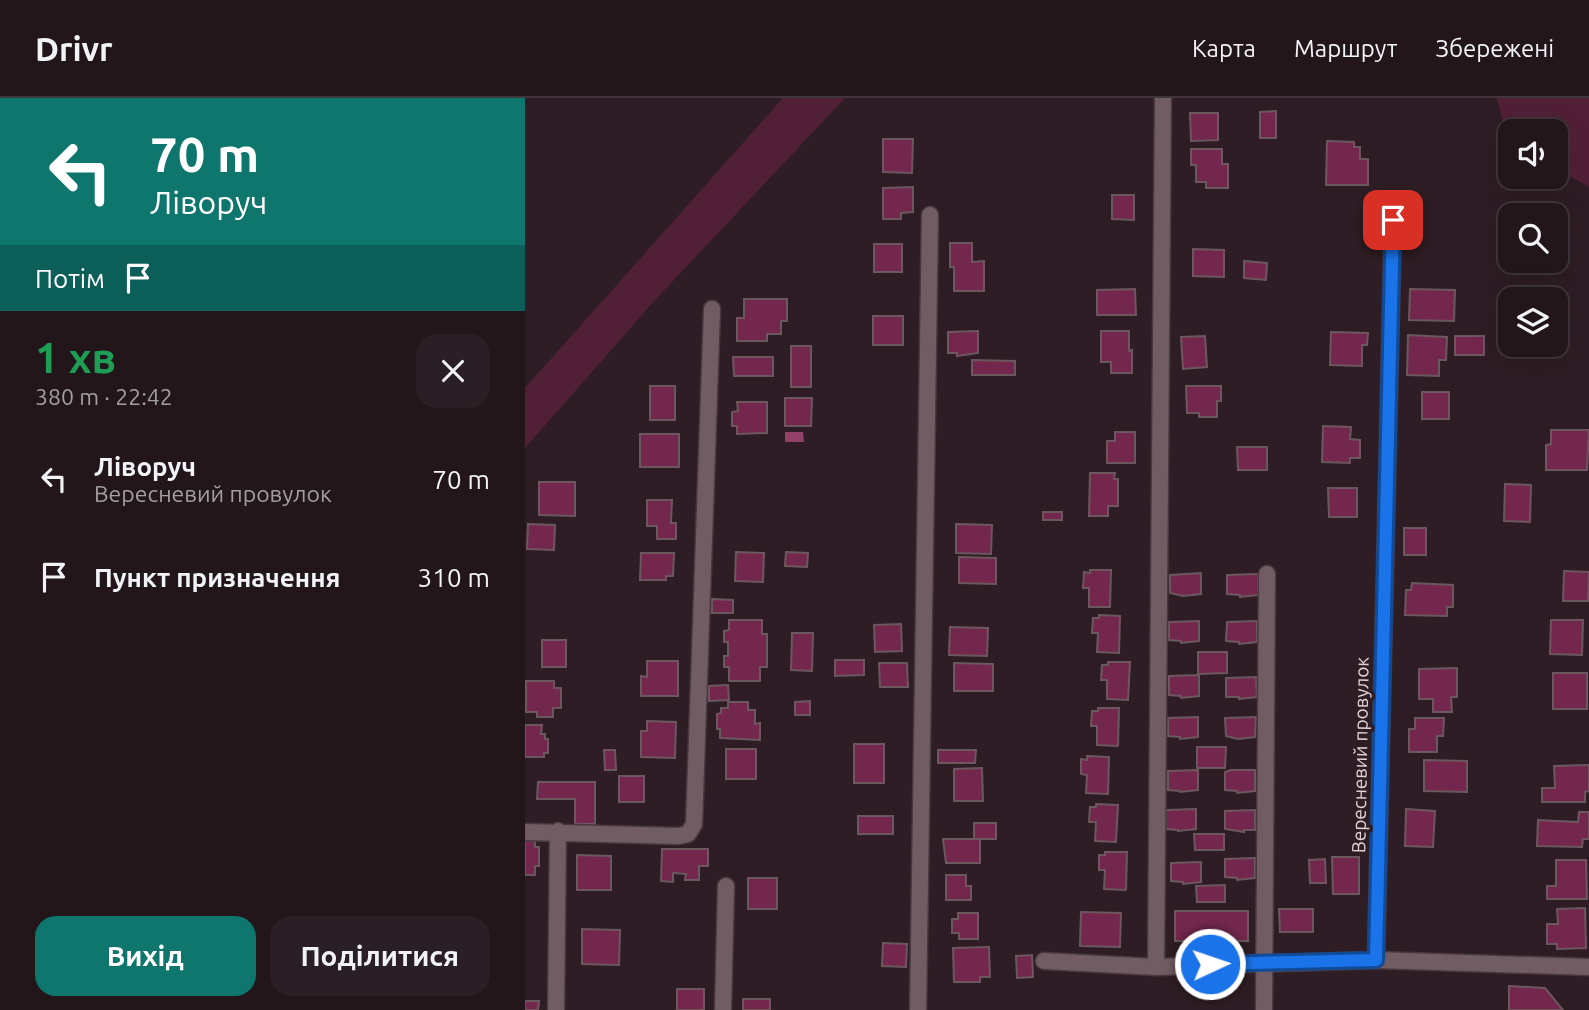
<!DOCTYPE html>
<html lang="uk">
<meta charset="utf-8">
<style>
body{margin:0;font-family:Ubuntu,sans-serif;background:#2a1f24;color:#f1f3f6;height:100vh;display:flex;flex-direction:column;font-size:26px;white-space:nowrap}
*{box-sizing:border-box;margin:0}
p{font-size:23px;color:#a29fa3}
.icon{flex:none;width:38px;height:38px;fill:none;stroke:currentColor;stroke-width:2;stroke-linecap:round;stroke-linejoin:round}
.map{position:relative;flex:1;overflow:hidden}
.details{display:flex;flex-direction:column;background:#22161b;width:525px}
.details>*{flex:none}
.top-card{background:#0f766e;color:#fff;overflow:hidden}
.fabs{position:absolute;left:973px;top:21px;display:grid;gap:14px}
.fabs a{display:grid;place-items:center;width:70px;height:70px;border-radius:14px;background:#22161b;box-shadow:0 7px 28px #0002,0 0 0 2px #3f353a;font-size:35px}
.pin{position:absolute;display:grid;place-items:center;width:60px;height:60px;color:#fff;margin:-30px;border-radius:14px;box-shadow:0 4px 10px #0006}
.me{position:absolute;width:77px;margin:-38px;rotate:87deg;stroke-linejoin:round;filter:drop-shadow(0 0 5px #0008)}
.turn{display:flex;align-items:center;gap:24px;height:147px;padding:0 35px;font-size:32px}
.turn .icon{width:91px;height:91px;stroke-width:2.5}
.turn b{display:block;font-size:49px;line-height:60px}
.then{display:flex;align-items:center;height:66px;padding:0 35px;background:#0003;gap:14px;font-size:26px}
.round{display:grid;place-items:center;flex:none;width:74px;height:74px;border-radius:21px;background:#2a1f24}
.overview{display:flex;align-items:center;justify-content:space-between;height:119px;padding:0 35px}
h1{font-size:42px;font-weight:600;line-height:52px;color:#1e9e55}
.cta{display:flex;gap:14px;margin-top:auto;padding:14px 35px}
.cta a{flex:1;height:80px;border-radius:21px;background:#0f766e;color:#fff;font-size:28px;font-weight:600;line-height:80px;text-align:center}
.cta a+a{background:#2a1f24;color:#f1f3f6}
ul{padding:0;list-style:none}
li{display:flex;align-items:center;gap:21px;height:98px;padding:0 35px}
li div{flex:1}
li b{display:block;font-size:26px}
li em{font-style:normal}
header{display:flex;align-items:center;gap:42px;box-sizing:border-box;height:98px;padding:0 35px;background:#22161b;border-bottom:2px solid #3f353a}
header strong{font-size:33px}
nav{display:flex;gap:38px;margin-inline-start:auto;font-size:24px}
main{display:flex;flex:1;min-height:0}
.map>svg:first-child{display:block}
</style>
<header>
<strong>Drivr</strong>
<nav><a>Карта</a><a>Маршрут</a><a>Збережені</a></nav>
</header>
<main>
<section class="details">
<div class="top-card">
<div class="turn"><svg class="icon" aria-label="left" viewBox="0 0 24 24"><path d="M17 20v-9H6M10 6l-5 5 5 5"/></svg><div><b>70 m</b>Ліворуч</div></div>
<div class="then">Потім<svg class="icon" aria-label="arrive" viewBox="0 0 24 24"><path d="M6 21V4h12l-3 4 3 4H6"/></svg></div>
</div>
<div class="overview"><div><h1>1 хв</h1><p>380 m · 22:42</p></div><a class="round"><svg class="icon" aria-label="close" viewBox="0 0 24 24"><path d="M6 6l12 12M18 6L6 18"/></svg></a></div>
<ul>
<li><svg class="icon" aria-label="left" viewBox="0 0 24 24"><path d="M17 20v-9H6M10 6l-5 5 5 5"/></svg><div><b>Ліворуч</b><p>Вересневий провулок</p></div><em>70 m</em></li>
<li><svg class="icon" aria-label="arrive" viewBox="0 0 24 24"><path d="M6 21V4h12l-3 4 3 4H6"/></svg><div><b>Пункт призначення</b></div><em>310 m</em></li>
</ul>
<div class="cta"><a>Вихід</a><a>Поділитися</a></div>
</section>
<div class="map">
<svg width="1064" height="912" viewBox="0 0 1064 912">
<rect width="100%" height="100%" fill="#2e1d24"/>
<!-- green -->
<g fill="#512037">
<polygon points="258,0 320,0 131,201 0,350 0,290"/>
<polygon points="972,0 1064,0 1064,89 1031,71 1031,33 985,33 985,47 983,45"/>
</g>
<!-- water -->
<polygon fill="#914266" points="260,334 278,334 279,344 260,344"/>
<!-- building -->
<g fill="#73274c" stroke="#6c575f" stroke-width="2">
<polygon points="751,13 751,40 735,40 735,14"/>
<polygon points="665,15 693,15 693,42 666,43"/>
<polygon points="358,41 388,41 387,75 358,74"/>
<polygon points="802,43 829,44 829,49 835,49 835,61 843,61 843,87 801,87"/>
<polygon points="666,51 697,51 697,66 703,66 703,90 681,90 681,84 671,84 671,67 666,67"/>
<polygon points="388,89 388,114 376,115 376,121 358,121 358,90"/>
<polygon points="587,97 609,97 609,122 587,121"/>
<polygon points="425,145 447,145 447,164 459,163 459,193 429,193 429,169 425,169"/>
<rect x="349" y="146" width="28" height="28"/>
<polygon points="668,151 699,152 699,179 668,178"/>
<polygon points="719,163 742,165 741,182 719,180"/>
<polygon points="610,191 611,217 572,217 572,192"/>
<polygon points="885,191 930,192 929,223 884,222"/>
<polygon points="219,201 262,201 262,223 256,223 256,236 242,236 242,243 212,243 212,220 219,220"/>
<rect x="348" y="218" width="30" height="29"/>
<polygon points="453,233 453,255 432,258 432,255 423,255 423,234"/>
<polygon points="576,233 604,233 604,253 607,252 607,275 586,275 586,264 576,264"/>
<polygon points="806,234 843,235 842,247 837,247 837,268 805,267"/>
<polygon points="883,237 922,239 921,262 914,262 914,278 882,277"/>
<polygon points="680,238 682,269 658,271 656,239"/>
<rect x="930" y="238" width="29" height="19"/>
<rect x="266" y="248" width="20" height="41"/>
<polygon points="208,259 248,259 248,278 209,278"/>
<polygon points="447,262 490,263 490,277 447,277"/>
<rect x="125" y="288" width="25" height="34"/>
<polygon points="661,288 696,288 696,303 692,303 692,319 674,319 674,315 662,315"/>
<rect x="897" y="294" width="27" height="27"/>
<polygon points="260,300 287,300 286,328 260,328"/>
<polygon points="212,304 242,304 242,335 212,336 212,328 207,328 207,314 213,313"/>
<polygon points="798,328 826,329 825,341 835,342 835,360 825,360 825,365 797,364"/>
<polygon points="1026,332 1064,332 1062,372 1021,372 1021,347 1026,346"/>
<polygon points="590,334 610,334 610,365 582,365 582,343 590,343"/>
<rect x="115" y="336" width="39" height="33"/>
<polygon points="712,349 742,349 742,372 713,372"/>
<polygon points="565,375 590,375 589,381 593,381 593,408 583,408 583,418 564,418"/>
<polygon points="14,384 50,384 50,418 14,417"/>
<polygon points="980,386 1006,387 1005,424 979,423"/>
<polygon points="803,390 832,390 832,419 804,419"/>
<polygon points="122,402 147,402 146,425 151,425 151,441 132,441 132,428 122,428"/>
<rect x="518" y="414" width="19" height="8"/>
<polygon points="3,426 30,427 29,452 2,451"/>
<polygon points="431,426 467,427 466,456 431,455"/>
<rect x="879" y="430" width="22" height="27"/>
<polygon points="211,454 239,455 238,484 210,483"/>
<polygon points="261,454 283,455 282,469 260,468"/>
<polygon points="116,455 149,455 148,478 141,478 141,482 115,482"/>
<polygon points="434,459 471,460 471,486 434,485"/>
<polygon points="565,472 586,472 585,509 564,509 564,490 558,490 559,474 565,475"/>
<polygon points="1039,473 1064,474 1063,503 1038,503"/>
<polygon points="676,475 676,496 658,498 645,495 645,477"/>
<polygon points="733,476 733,497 715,499 715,497 702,496 702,477"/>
<polygon points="887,485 928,487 928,509 922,509 922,518 880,517 881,492 886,492"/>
<polygon points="187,501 208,502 208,515 187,515"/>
<polygon points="574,517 595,518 594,555 572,554 573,535 567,535 568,520 574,520"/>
<polygon points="204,522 237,522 237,536 242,536 242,569 235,569 235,583 204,583 204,569 199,569 199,558 203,558 203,544 199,544 199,533 204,532"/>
<polygon points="1026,522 1058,522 1057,557 1025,556"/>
<polygon points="674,523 674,543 656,545 656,543 644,542 644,524"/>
<polygon points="732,523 732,544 714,546 714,544 701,543 702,524"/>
<polygon points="376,526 377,553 350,554 349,527"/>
<polygon points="425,529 463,530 462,558 424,557"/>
<polygon points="267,535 288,535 287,573 266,572"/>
<rect x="17" y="542" width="24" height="27"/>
<polygon points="673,554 702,554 702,575 673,576"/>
<polygon points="310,562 339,562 339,577 310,578"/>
<polygon points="122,563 153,563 153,598 116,598 116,578 122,579"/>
<polygon points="583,564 605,564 603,602 582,601 582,582 576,582 577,567 583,567"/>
<polygon points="354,565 382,565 383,589 355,589"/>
<polygon points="429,565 468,566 468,593 429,593"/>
<polygon points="932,570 932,599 926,599 927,614 908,614 908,601 894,601 894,571"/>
<rect x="1028" y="575" width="34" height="36"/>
<polygon points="674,577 674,598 656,600 656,598 644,597 644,578"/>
<polygon points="731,579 732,599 714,601 714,599 701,599 701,580"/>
<polygon points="1,583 29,583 29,590 36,590 36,610 28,610 28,619 12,619 12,614 1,614"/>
<polygon points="203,587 204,602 184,603 184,588"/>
<polygon points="285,603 285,617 270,617 270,604"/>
<polygon points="203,604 223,604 223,612 230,612 230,626 235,625 235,642 195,640 195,631 192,631 192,616 196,615 196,610 203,610"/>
<polygon points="573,610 594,610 593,648 572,647 572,628 566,628 567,613 573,613"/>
<polygon points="673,619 673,639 655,641 655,639 643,638 643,620"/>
<polygon points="731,619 730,639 713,641 701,638 700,620"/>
<polygon points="890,620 919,620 918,638 912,638 912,654 884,654 884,631 890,631"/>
<polygon points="122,623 151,624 150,660 116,659 116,633 122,633"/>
<polygon points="0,627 17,627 16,636 20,636 20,641 23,641 23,655 19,655 19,659 0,659"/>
<rect x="329" y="646" width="30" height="39"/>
<polygon points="672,649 701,649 700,670 672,670"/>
<rect x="201" y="651" width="30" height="30"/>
<polygon points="79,652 90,652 91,672 80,672"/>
<polygon points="413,652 451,652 450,665 413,665"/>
<polygon points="562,658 584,659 583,696 561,695 562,677 556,676 556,661 562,662"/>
<polygon points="899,662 942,663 942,694 899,693"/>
<polygon points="1064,667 1064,693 1060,694 1060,704 1017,704 1017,690 1030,690 1029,668"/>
<polygon points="457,670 458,703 429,703 429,671"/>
<polygon points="673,672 673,692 655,694 655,693 643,692 643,673"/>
<polygon points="706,672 730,672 730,693 712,695 712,693 700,692 700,674"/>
<rect x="94" y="678" width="25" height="26"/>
<polygon points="13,684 70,684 70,726 50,726 50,701 12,701"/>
<polygon points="571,706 593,707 591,744 570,743 571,724 564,724 565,709 571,709"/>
<polygon points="671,711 671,731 653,733 653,732 641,731 641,712"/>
<polygon points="881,711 910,713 908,749 880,748"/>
<polygon points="730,712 730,732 719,732 719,734 700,731 700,713"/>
<polygon points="1054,714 1064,714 1064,741 1058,741 1057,749 1012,748 1013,722 1053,724"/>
<rect x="333" y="718" width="35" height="18"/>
<rect x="449" y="725" width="22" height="16"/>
<polygon points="669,736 699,736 699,752 670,752"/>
<polygon points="418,741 455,741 455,765 421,765"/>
<polygon points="0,743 10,743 10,749 14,749 14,768 10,768 10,777 0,777"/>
<polygon points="137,751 183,751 183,768 174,768 174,782 160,782 161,776 148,775 148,784 136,783"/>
<polygon points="580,754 602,754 601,792 579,791 580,772 574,772 574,757 580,757"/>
<polygon points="52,757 86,758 86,792 52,792"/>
<polygon points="807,759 834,759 834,796 808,796"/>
<polygon points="730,760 730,780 712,782 712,780 700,779 700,761"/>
<polygon points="800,761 801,785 785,785 784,762"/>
<polygon points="1031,762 1061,762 1062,801 1022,801 1022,788 1031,788"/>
<polygon points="676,764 676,784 658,786 658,784 646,783 646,765"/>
<polygon points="421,777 441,777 441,788 446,788 446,802 421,802"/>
<rect x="223" y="780" width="29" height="31"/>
<polygon points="700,787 700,804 672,804 671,788"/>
<polygon points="1060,810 1061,850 1032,851 1032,846 1022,846 1022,826 1033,826 1032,811"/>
<polygon points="754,811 788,811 788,834 755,834"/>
<rect x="650" y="813" width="73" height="30"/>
<polygon points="556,814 596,815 595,849 555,848"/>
<polygon points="433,815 453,815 453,841 434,841 434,835 427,835 427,821 433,821"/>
<polygon points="57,831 95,832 94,867 57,866"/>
<polygon points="358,845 382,846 381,869 357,868"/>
<polygon points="464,849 465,879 455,879 455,884 429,884 428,850"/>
<polygon points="507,857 508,879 492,880 491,858"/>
<polygon points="984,888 1020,890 1038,912 984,912"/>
<rect x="152" y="891" width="27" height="21"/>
<rect x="218" y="901" width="27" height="11"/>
<polygon points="0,903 14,903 13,912 0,912"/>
</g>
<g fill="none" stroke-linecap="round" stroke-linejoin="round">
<!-- minor casing -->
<g stroke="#46383e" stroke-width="19">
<g id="minor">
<polyline points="0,734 154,738 163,736 169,726 187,211"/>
<polyline points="851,862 1064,869"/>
<polyline points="519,863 631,869 851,862 868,122"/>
<polyline points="631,869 638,0"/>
<polyline points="31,912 33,733"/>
<polyline points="198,912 201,788"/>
<polyline points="393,912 405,117"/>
<polyline points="739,912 742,476"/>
</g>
</g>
<!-- minor -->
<use href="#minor" stroke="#715c64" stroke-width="16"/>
</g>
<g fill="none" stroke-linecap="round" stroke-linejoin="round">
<!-- route casing -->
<g stroke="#114b97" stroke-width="18">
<polyline id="route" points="685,866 851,862 868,122"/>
</g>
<!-- route -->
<use href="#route" stroke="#1a73e8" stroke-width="12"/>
</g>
<g text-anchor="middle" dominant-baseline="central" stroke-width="7" stroke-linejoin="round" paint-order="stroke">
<!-- street labels -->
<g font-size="19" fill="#e0d3d8" stroke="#2e1d24">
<text transform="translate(835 657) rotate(-89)">Вересневий провулок</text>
</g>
</g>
</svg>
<div class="fabs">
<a><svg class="icon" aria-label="sound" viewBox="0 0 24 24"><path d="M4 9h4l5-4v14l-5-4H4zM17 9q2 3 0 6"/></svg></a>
<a><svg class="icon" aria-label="search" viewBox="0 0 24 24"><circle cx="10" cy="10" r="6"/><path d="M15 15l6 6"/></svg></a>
<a><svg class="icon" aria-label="layers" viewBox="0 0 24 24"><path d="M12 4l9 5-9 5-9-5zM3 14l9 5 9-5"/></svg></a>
</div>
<div class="pin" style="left:868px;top:122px;background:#d93025"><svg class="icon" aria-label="arrive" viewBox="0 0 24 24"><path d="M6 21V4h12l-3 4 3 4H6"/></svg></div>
<svg class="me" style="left:685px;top:866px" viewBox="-20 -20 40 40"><circle r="17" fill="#1a73e8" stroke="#fff" stroke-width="3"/><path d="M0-11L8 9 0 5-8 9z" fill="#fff"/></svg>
</div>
</main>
